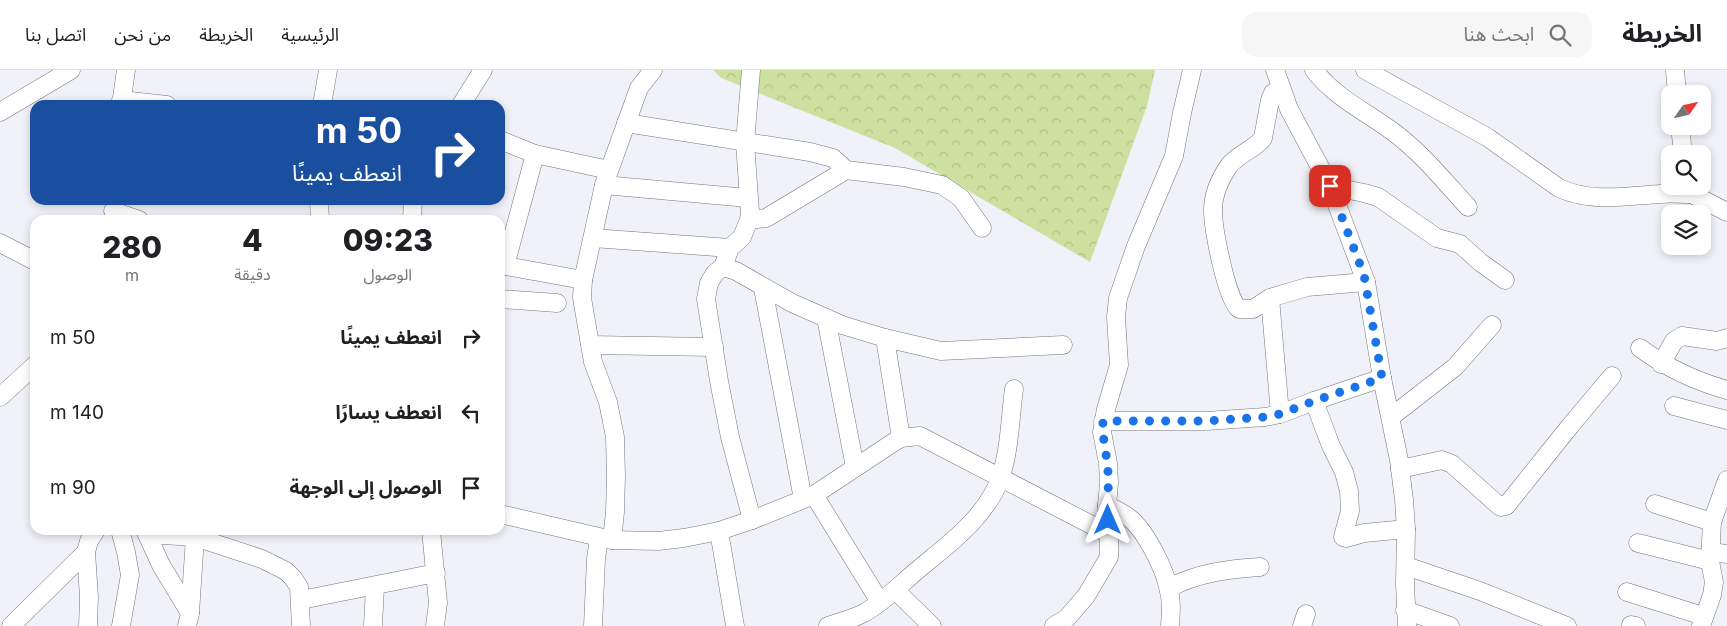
<!DOCTYPE html>
<html lang="ar">
<meta charset="utf-8">
<style>
body{margin:0;font-family:Inter,"Noto Sans Arabic",sans-serif;background:#f6f6f6;color:#202124;direction:rtl;height:100vh;display:flex;flex-direction:column;font-size:19px;white-space:nowrap}
*{box-sizing:border-box;margin:0}
p{font-size:16px;color:#757577}
.icon{flex:none;width:28px;height:28px;fill:none;stroke:currentColor;stroke-width:2;stroke-linecap:round;stroke-linejoin:round}
.map{position:relative;flex:1;overflow:hidden;direction:ltr}
.drawer{position:absolute;left:30px;top:145px;width:475px;height:320px;display:flex;flex-direction:column;background:#fff;border-radius:15px;box-shadow:0 2px 8px #0003;direction:rtl}
.drawer>*{flex:none}
.guide{position:absolute;left:30px;top:30px;width:475px;height:105px;border-radius:15px;box-shadow:0 2px 8px #0003;direction:rtl;background:#1a4fa0;color:#fff;overflow:hidden}
.needle{width:32px;rotate:56deg}
.fabs{position:absolute;left:1661px;top:15px;display:grid;gap:10px}
.fabs a{display:grid;place-items:center;width:50px;height:50px;border-radius:10px;background:#fff;box-shadow:0 2px 8px #0003;font-size:25px}
.pin{position:absolute;display:grid;place-items:center;width:42px;height:42px;color:#fff;margin:-21px;border-radius:10px;box-shadow:0 2px 8px #0006}
.me{position:absolute;width:55px;margin:-28px;rotate:0deg;stroke-linejoin:round;filter:drop-shadow(0 0 4px #0008)}
.turn{display:flex;align-items:center;gap:18px;height:105px;padding:0 20px;font-size:22px}
.turn .icon{width:65px;height:65px;stroke-width:2.5}
.turn b{display:block;font-size:35px;line-height:42px}
.eta{display:flex;justify-content:space-evenly;align-items:center;height:85px;text-align:center}
.eta b{font-size:30px;font-weight:800;line-height:35px}
ul{padding:0;list-style:none}
li{display:flex;align-items:center;gap:15px;height:75px;padding:0 20px}
li div{flex:1}
li b{display:block;font-size:19px}
li em{font-style:normal}
header{display:flex;align-items:center;gap:30px;box-sizing:border-box;height:70px;padding:0 25px;background:#fff;border-bottom:1px solid #e0e0e0}
header strong{font-size:24px}
nav{display:flex;gap:28px;margin-inline-start:auto;font-size:18px}
.search{width:350px;height:45px;background:#f6f6f6;display:flex;align-items:center;gap:12px;box-sizing:border-box;padding:0 18px;border-radius:15px;color:#757577;font-size:19px}
.map>svg:first-child{display:block}
</style>
<header>
<strong>الخريطة</strong>
<div class="search"><svg class="icon" aria-label="search" viewBox="0 0 24 24"><circle cx="10" cy="10" r="6"/><path d="M15 15l6 6"/></svg>ابحث هنا</div>
<nav><a>الرئيسية</a><a>الخريطة</a><a>من نحن</a><a>اتصل بنا</a></nav>
</header>
<div class="map">
<svg width="1727" height="556" viewBox="0 0 1727 556">
<defs>
<pattern id="forest-crowns" width="20" height="18" patternUnits="userSpaceOnUse" patternTransform="scale(1.25)"><rect width="20" height="18" fill="#cce19f"/><path d="M2 6a3 3 0 1 1 6 0M12 15a3 3 0 1 1 6 0" fill="none" stroke="#b0c189"/></pattern>
</defs>
<rect width="100%" height="100%" fill="#f1f1f9"/>
<!-- forest -->
<polygon fill="url(#forest-crowns)" points="713,0 1155,0 1147,36 1090,192 895,78 721,8"/>
<g fill="none" stroke-linecap="round" stroke-linejoin="round">
<!-- minor casing -->
<g stroke="#74757c" stroke-width="19">
<g id="minor">
<polyline points="751,0 745,73 750,142 749,150 742,167 730,178 723,197 715,203 709,213 706,229 719,311 730,367 752,450"/>
<polyline points="1275,0 1289,39 1330,116 1366,212 1382,308 1399,390 1404,430 1406,459 1405,514 1407,556"/>
<path d="M1314,0C1333,26 1366,42 1392,61C1422,83 1444,111 1468,137"/>
<path d="M1365,0L1487,67L1559,118C1591,133 1627,126 1660,124C1670,123 1681,124 1692,124"/>
<polyline points="1675,0 1677,24"/>
<path d="M1280,18L1273,23L1270,30L1263,68C1257,78 1237,84 1228,97C1220,109 1213,125 1213,140C1213,158 1226,228 1239,239H1253L1270,228L1307,217L1366,212"/>
<polyline points="121,30 167,35"/>
<polyline points="121,35 126,0"/>
<polyline points="322,35 328,0"/>
<polyline points="461,35 483,0"/>
<polyline points="0,42 71,0"/>
<polyline points="626,53 810,82 833,88 846,100"/>
<polyline points="1680,56 1683,84"/>
<polyline points="500,70 535,84 609,100"/>
<polyline points="604,115 748,128"/>
<polyline points="1330,116 1364,123 1378,127 1437,168 1460,174 1480,192 1505,210"/>
<polyline points="1690,116 1692,124 1727,142"/>
<polyline points="319,130 320,150"/>
<polyline points="113,141 139,150"/>
<polyline points="412,150 413,130"/>
<polyline points="749,150 766,148 846,100 904,107 942,115 961,128 982,158"/>
<polyline points="593,168 730,178"/>
<polyline points="0,173 35,191"/>
<polyline points="500,195 583,210"/>
<polyline points="505,196 535,84"/>
<polyline points="723,197 736,201 792,233 842,255 885,268 941,281 1063,275"/>
<polyline points="763,218 803,429"/>
<polyline points="1270,228 1280,344"/>
<polyline points="500,229 557,233"/>
<polyline points="826,248 855,397"/>
<polyline points="885,268 901,368"/>
<polyline points="590,275 714,277"/>
<path d="M1640,278C1667,298 1695,311 1727,320"/>
<polyline points="1661,294 1674,271 1682,266 1717,271 1727,268"/>
<polyline points="0,327 35,295"/>
<polyline points="1314,331 1331,376 1344,402 1349,421 1350,441 1343,467 1346,468 1364,463 1406,459"/>
<polyline points="1674,336 1727,350"/>
<polyline points="1391,347 1455,297 1492,255"/>
<polyline points="1103,351 1206,351 1265,347 1280,344 1314,331 1382,308"/>
<polyline points="1400,399 1442,390 1452,394 1497,434 1501,437 1506,436 1570,356 1612,306"/>
<polyline points="814,425 880,532"/>
<polyline points="1655,434 1712,452"/>
<path d="M1107,435C1114,439 1121,442 1128,447C1144,458 1164,497 1168,517C1172,530 1171,543 1170,556"/>
<polyline points="500,444 612,470 658,471 684,468 719,461 752,450 814,425 894,372 901,368 920,366 1109,464"/>
<polyline points="120,460 126,482 130,505 121,556"/>
<polyline points="145,460 161,495 190,543 187,556"/>
<polyline points="431,460 438,533 435,556"/>
<polyline points="719,461 735,556"/>
<polyline points="147,464 195,467 262,489 286,501 293,508 299,517 301,556"/>
<polyline points="612,470 615,442 616,406 615,367 608,332 593,292 582,228 583,210 604,115 639,18 653,0"/>
<polyline points="1638,473 1710,491"/>
<polyline points="1711,482 1727,484"/>
<polyline points="1406,496 1480,521 1567,556"/>
<path d="M1169,518C1197,503 1228,499 1260,497"/>
<polyline points="895,520 932,556"/>
<polyline points="1627,522 1703,546"/>
<polyline points="301,530 436,503"/>
<polyline points="1405,540 1450,556"/>
<polyline points="190,543 195,467 205,462"/>
<polyline points="1631,555 1636,556"/>
<polyline points="11,556 86,482"/>
<polyline points="88,556 89,527 86,482 89,471 96,460"/>
<polyline points="373,556 375,516"/>
<polyline points="593,556 596,489 599,468"/>
<path d="M828,556C840,552 852,549 864,543C882,533 898,517 914,503C946,476 985,449 1000,409C1010,380 1010,348 1014,319"/>
<polyline points="1054,556 1067,548 1086,526 1109,487 1109,464 1107,435 1109,413 1108,393 1102,362 1106,339 1119,295 1116,247 1118,228 1136,176 1174,86 1182,43 1192,0"/>
<polyline points="1302,556 1306,544"/>
<polyline points="1701,556 1712,525 1714,512 1710,491 1712,452 1727,410"/>
</g>
</g>
<!-- minor -->
<use href="#minor" stroke="#fff" stroke-width="18"/>
</g>
<g fill="none" stroke-linecap="round" stroke-linejoin="round">
<!-- route -->
<path stroke="#1a73e8" stroke-width="9" stroke-dasharray="0 16.2" d="M1108,450C1107,433 1109,418 1108,402C1107,384 1102,369 1103,351H1206L1265,347L1280,344L1314,331L1382,308L1364,205L1330,116"/>
</g>
</svg>
<div class="fabs">
<a><svg class="needle" viewBox="-14 -14 28 28"><path d="M0-13l5 13h-10z" fill="#e53935"/><path d="M0 13l5-13h-10z" fill="#757577"/></svg></a>
<a><svg class="icon" aria-label="search" viewBox="0 0 24 24"><circle cx="10" cy="10" r="6"/><path d="M15 15l6 6"/></svg></a>
<a><svg class="icon" aria-label="layers" viewBox="0 0 24 24"><path d="M12 4l9 5-9 5-9-5zM3 14l9 5 9-5"/></svg></a>
</div>
<div class="pin" style="left:1330px;top:116px;background:#d93025"><svg class="icon" aria-label="arrive" viewBox="0 0 24 24"><path d="M6 21V4h12l-3 4 3 4H6"/></svg></div>
<svg class="me" style="left:1108px;top:450px" viewBox="-20 -20 40 40"><path d="M0-17L14 15 0 8-14 15z" fill="#1a73e8" stroke="#fff" stroke-width="4"/></svg>
<div class="guide">
<div class="turn"><svg class="icon" aria-label="right" viewBox="0 0 24 24"><path d="M7 20v-9h11M14 6l5 5-5 5"/></svg><div><b>50 m</b>انعطف يمينًا</div></div>
</div>
<section class="drawer">
<div class="eta">
<div><b>09:23</b><p>الوصول</p></div>
<div><b>4</b><p>دقيقة</p></div>
<div><b>280</b><p>m</p></div>
</div>
<ul>
<li><svg class="icon" aria-label="right" viewBox="0 0 24 24"><path d="M7 20v-9h11M14 6l5 5-5 5"/></svg><div><b>انعطف يمينًا</b></div><em>50 m</em></li>
<li><svg class="icon" aria-label="left" viewBox="0 0 24 24"><path d="M17 20v-9H6M10 6l-5 5 5 5"/></svg><div><b>انعطف يسارًا</b></div><em>140 m</em></li>
<li><svg class="icon" aria-label="arrive" viewBox="0 0 24 24"><path d="M6 21V4h12l-3 4 3 4H6"/></svg><div><b>الوصول إلى الوجهة</b></div><em>90 m</em></li>
</ul>
</section>
</div>
